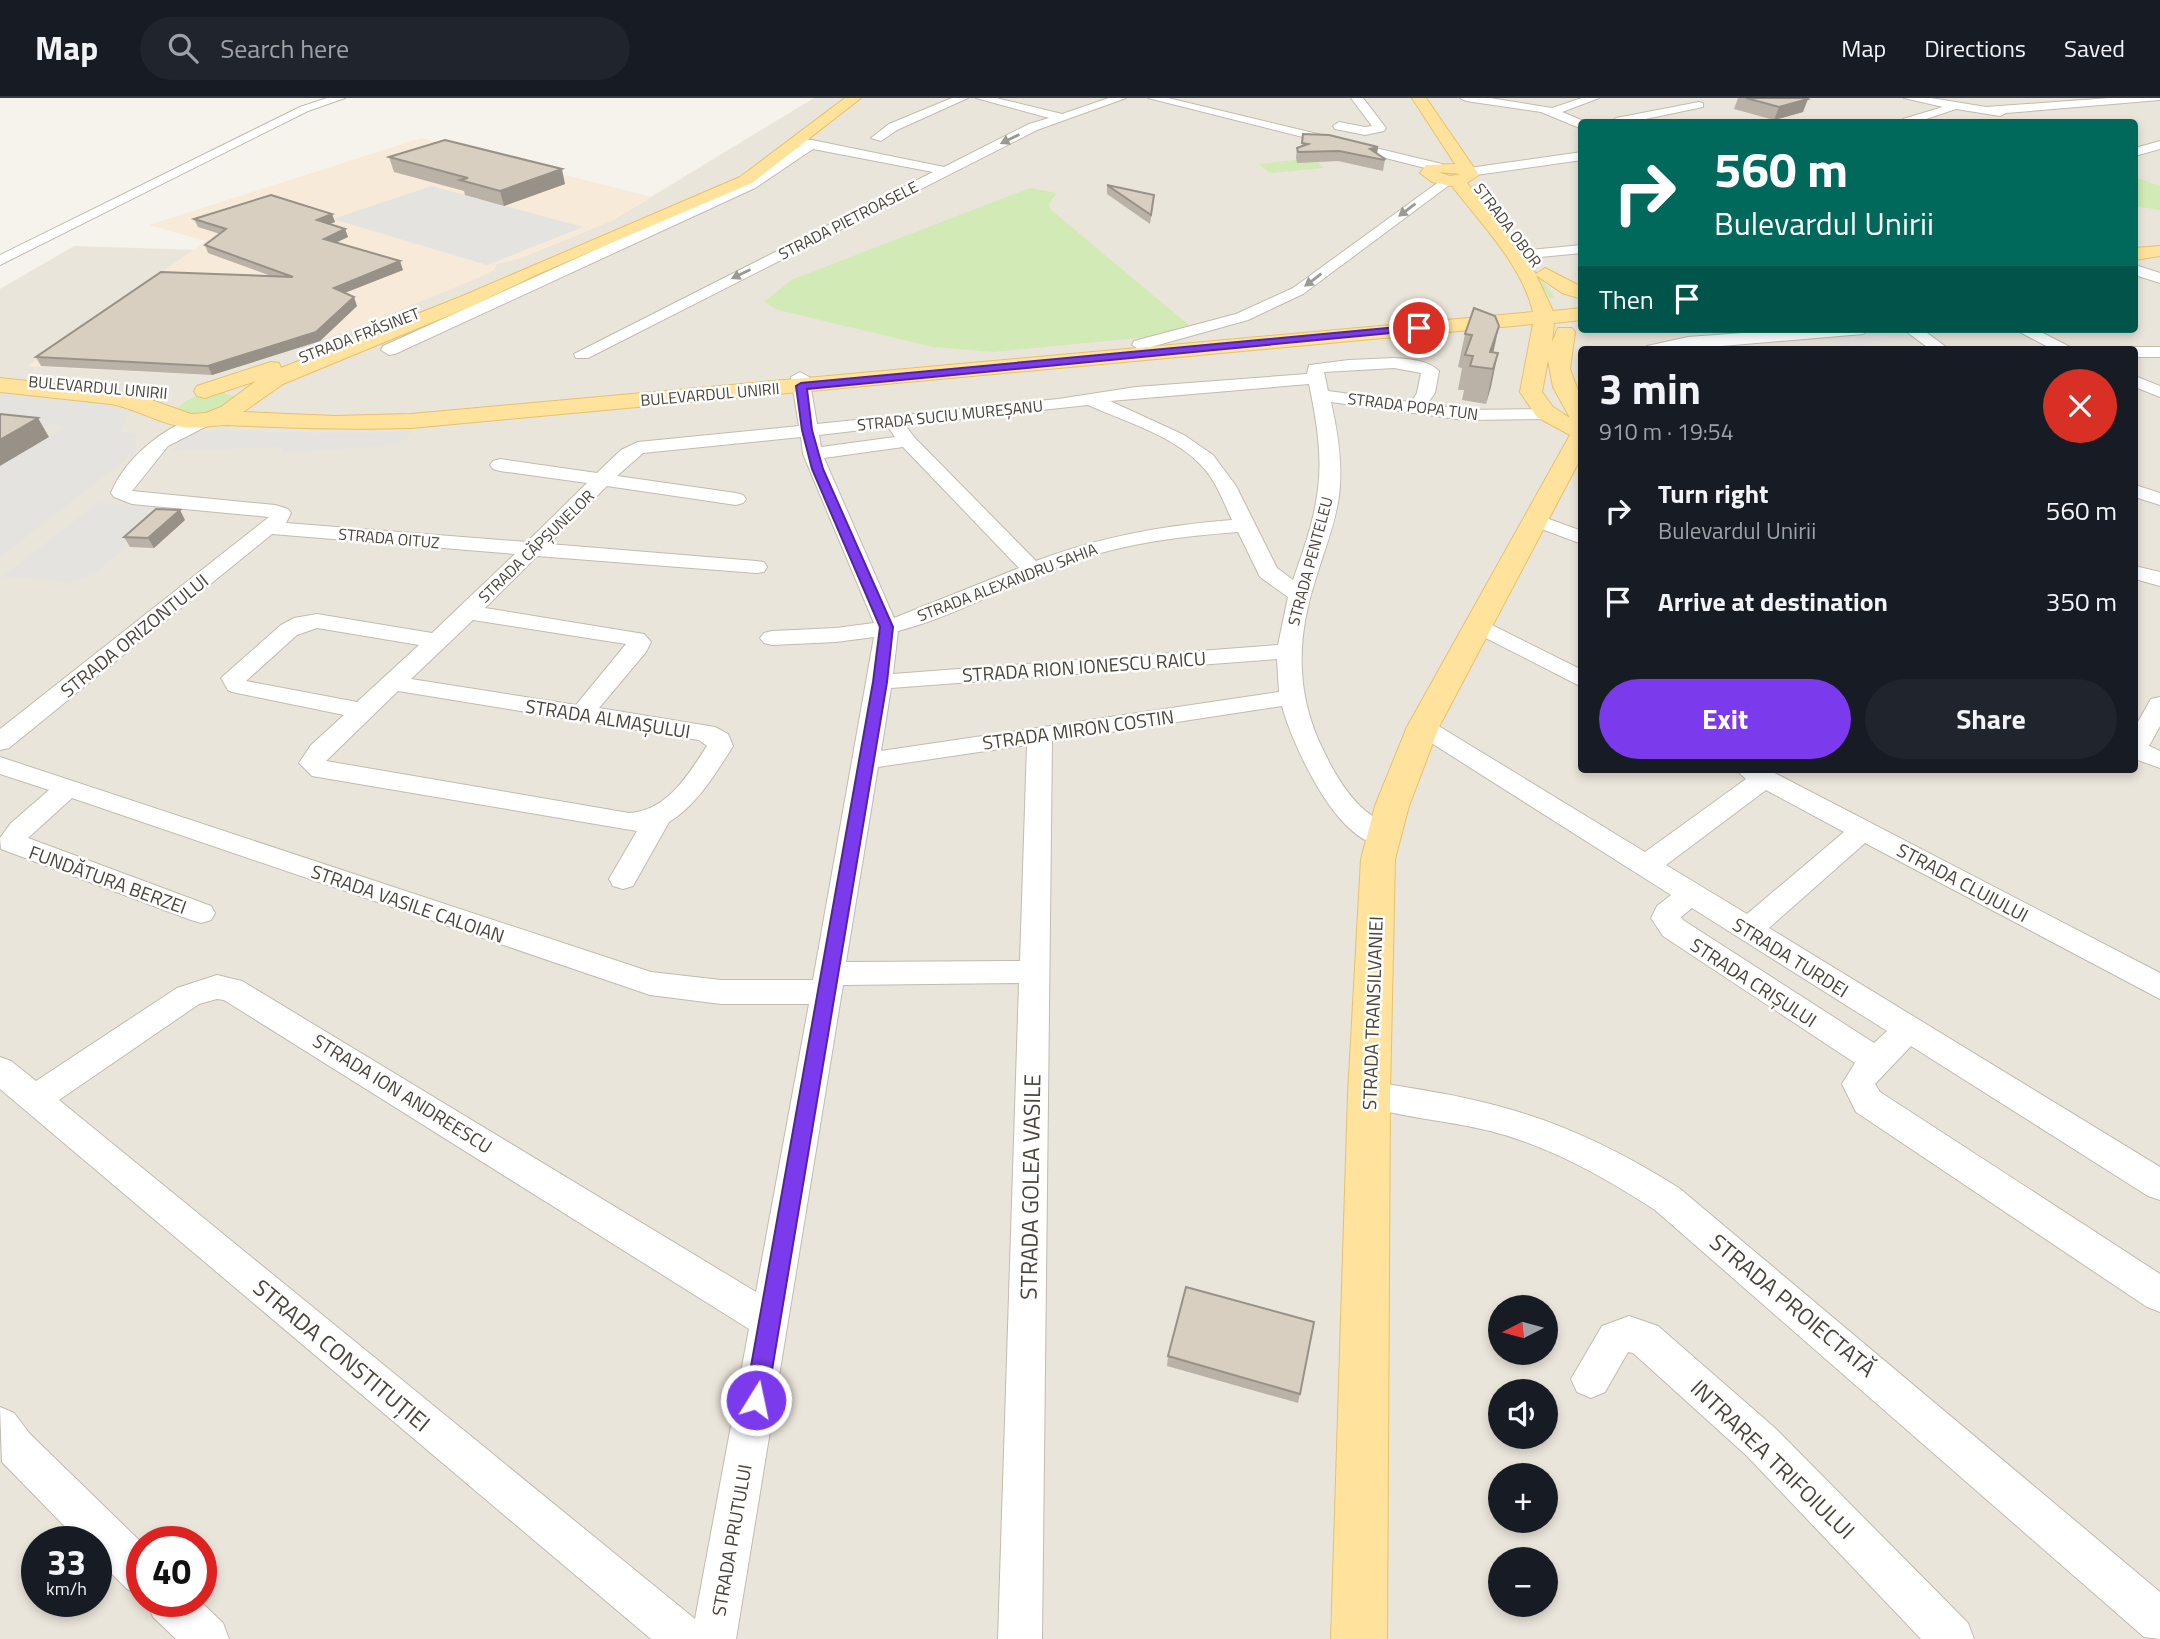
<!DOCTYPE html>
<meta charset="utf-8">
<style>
body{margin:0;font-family:"Titillium Web",sans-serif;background:#20242c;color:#f1f3f6;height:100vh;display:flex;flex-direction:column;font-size:26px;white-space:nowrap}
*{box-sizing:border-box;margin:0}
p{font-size:23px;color:#9ea1a6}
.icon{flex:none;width:38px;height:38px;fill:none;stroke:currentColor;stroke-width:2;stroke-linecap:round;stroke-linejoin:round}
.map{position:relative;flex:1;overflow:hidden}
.panel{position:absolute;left:1578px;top:248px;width:560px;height:427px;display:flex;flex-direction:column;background:#171b24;border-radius:7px;box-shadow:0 4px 10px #0003}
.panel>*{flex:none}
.top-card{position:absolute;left:1578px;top:21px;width:560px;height:214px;border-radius:7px;box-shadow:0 4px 10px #0003;background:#00695c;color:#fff;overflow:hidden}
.needle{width:46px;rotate:264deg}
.fabs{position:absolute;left:1488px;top:1197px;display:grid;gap:14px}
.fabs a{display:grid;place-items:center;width:70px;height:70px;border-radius:50%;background:#171b24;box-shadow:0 4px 10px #0003;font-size:35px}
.speed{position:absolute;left:21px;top:1428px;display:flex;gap:14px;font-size:35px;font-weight:700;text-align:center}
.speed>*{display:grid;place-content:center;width:91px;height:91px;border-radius:50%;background:#171b24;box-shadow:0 4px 10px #0003;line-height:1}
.speed small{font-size:18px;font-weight:400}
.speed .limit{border:10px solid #d22;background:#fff;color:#111}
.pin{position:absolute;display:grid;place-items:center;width:60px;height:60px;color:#fff;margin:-30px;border:4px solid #fff;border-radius:50%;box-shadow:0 2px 7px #0007}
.me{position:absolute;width:77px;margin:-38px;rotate:10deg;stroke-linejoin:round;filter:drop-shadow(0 0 5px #0008)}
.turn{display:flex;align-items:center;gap:24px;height:147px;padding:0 21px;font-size:32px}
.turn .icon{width:91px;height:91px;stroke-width:2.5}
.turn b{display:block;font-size:49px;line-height:60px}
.then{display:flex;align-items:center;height:66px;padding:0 21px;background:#0003;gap:14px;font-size:26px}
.round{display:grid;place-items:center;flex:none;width:74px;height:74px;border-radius:37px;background:#20242c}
.headline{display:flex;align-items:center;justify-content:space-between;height:119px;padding:0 21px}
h1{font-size:42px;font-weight:700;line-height:52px}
.primary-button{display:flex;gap:14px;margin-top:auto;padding:14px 21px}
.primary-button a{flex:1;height:80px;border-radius:42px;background:#7c3aed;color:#fff;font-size:28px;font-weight:700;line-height:80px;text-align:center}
.primary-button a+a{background:#20242c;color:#f1f3f6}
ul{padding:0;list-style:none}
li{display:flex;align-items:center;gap:21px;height:91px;padding:0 21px}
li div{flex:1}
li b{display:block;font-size:26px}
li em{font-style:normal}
header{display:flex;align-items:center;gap:42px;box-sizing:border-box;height:98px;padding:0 35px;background:#171b24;border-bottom:2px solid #363941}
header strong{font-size:33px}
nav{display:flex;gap:38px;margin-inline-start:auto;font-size:24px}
.search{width:490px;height:63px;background:#20242c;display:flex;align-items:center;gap:18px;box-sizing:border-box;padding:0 24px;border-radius:38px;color:#9ea1a6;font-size:26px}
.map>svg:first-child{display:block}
</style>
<header>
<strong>Map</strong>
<div class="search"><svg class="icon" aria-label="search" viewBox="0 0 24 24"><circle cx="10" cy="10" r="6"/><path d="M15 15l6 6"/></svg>Search here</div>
<nav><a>Map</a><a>Directions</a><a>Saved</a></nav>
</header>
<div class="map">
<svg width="2160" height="1541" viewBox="0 0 2160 1541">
<rect width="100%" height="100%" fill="#f6f3ec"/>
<!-- residential -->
<path fill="#eae5da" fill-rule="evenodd" d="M814,0H2160V1541H0V191L74,148L198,152L29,268L210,277L353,231L494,172L496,166L521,160L613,122ZM1582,24H2135V231H1582ZM1582,252H2135V672H1582ZM1500,1209H1545V1255H1500ZM1500,1293H1545V1339H1500ZM1500,1377H1545V1423H1500ZM37,1444H96V1503H37ZM142,1444H201V1503H142ZM1500,1461H1545V1507H1500Z"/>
<!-- commercial -->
<polygon fill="#f7ead8" points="421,40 652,99 613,122 521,160 497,166 494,172 483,178 353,231 210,277 28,268 206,143 149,127"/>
<!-- green -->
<g fill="#d2eab5">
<polygon points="1312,60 1324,70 1270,75 1258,66"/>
<polygon points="2135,79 2160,88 2160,112 2135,108"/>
<polygon points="1475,86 1555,200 1550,200 1469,88"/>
<polygon points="1030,90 1057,95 1049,105 1050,111 1191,229 1158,238 993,254 933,249 778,212 764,204 791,182"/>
<path d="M223,295L233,298L234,305L199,318L179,314L178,310C189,297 207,295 223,295Z"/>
</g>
<!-- parking -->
<g fill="#e5e3e0">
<polygon points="432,88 583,129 487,167 333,121"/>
<polygon points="1902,231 1917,242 1842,249 1830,242 1786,240"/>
<polygon points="0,296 118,307 128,315 121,334 137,336 135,354 0,459 0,369 67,328 51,326 36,335 0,331"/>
<polygon points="224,332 356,336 411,333 406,341 397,345 372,349 282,355 283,349 172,353 187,335"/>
<polygon points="98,405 162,409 162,415 95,476 72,484 2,479"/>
</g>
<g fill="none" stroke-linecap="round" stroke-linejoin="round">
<!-- minor casing -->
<g stroke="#c2bbae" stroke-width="2">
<g id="minor">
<polygon points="327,0 345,0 308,13 0,167 0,157 300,9"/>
<polygon points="952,0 968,0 897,32 881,43 871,40 889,26"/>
<polygon points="976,0 996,0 1062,16 1109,0 1126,0 1037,32 588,260 576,260 574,256 933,74 813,51 755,90 395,256 389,257 381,252 383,248 745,84 800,48 794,47 794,41 812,42 944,69 1029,26 1049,20"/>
<polygon points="1148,0 1168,0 1442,66 1443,69 1437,73"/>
<polygon points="1351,0 1363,0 1386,30 1384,33 1365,37 1335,31 1333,28 1339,24 1365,29 1372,28"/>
<polygon points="1460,0 1490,0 1552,10 1582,0 1599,0 1562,14 1586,24 1582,24 1582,31 1541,14 1466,3"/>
<polygon points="1904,0 1931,0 1986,9 2110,0 2160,0 2160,2 2006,15 2000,18 1956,11 1917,24 1901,24 1903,21 1943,9"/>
<polygon points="1699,4 1703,5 1703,9 1631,24 1610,24 1616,20"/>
<polygon points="2160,43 2160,51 2135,58 2135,50"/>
<polygon points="1582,54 1582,62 1469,78 1463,74 1469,70"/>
<polygon points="1447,78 1454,82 1452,85 1303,196 1248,222 1140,252 1132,247 1134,243 1236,216 1293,190"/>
<polygon points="1582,147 1582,155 1530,160 1523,156 1530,152"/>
<polygon points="2135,167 2160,175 2160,185 2135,177"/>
<polygon points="1797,231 1871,231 1863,236 1675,252 1645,252 1647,248 1688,239"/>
<polygon points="1903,231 1922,231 1950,252 1931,252"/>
<polygon points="2014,231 2035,231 2076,252 2054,252"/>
<polygon points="2135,249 2160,249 2160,259 2135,259 2135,252 2128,252"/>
<path d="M1394,260C1409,261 1428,262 1439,273L1435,295L1427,306L1465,312L1549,311L1558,316L1549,321L1465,322L1331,304C1338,335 1343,367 1339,398C1335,427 1324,453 1316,480C1298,535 1295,587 1318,641C1329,665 1341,689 1360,708C1371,719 1388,726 1396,739L1392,746C1342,759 1292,646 1282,608L1052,643L1042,1541H998L1019,885L843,887L736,1541H651L0,991V959L11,963L36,983L177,890L217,877L242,883L756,1194L809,906H721L650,897L72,700L28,740L211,808L215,815L211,822L201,825L191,822L1,751L0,740L11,725L49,692L0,676V659L651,874L721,882H813L874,539L836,544L772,547L764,545L760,540L764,535L772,533L836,530L874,525L803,356L801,339L643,355L617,378L736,395L743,397L746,401L743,405L736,407L607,388L549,446L756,463L764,464L767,469L764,474L756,475L537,458L485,510L644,536L651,544L646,554L599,610L715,629L728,636L733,648C716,675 697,707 669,724L633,788L623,791L613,788L609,781L637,733L312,678L299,665L311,647L344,617L232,594L228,592L221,580L281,527L294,520L317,516L432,535L515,456L272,436L9,650L0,652V631L269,419L132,406L114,399L111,395C126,358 168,325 207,316L216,321L213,325L168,348L132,393L275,407L288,411L291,415L286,425L527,444L587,385L500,373L493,371L490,367L493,363L500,361L597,375L621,352L638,344L799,328L791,279L800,274L809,279L817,326L1058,301L1136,289L1307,276L1309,267L1349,262ZM1394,270L1421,275L1417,295L1411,304L1328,293L1324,274ZM1309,286C1327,371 1322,401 1293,482L1277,470L1236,388L1213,357L1184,337L1110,303ZM1088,307C1124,323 1171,337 1199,365C1215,380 1223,403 1232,422C1165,427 1099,439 1036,463L914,339L905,327ZM888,329L895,339L821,349L819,337ZM903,349L1019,470L894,520L824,360ZM1238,434L1260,479L1288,499L1278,547L893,576L898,533C959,517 1014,484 1074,463C1127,445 1182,438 1238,434ZM473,522L626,546L576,607L411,581ZM317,530L419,547L357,604L246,583L297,537ZM1277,561L1279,594L881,653L891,590ZM398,593L699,642L707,648C688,677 667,713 629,715L326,663ZM1027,647L1020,863L846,864L878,669ZM217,901L224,902L749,1231L695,1521L59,1002L199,906Z"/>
<polygon points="2135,278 2160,288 2160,299 2135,289"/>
<polygon points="2135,387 2160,395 2160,407 2135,399"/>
<polygon points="1535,416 1582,433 1582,446 1528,426 1525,422 1528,418"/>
<polygon points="2135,468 2160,474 2160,488 2135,481"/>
<polygon points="1478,520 1582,572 1582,589 1470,532 1467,527 1470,522"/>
<polygon points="2160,599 2160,628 2149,648 2160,653 2160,670 2135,661 2135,629 2151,601"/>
<path d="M1423,621L1432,624L1645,754L1746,681L1736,672H1769L2160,875V901L1865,745L1769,830L2160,1069V1102L2148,1098L1911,948L1875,986L1880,994L2160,1176V1214L2147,1209L1856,1014L1842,986L1855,965L1663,838L1651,820L1657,808L1671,797L1414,634L1411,629L1414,624ZM1766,692L1844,734L1747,816L1666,767ZM1692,810L1887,933L1874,945L1683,822L1681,819Z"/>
<path d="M1369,983C1415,991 1461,997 1505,1010C1568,1027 1625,1056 1679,1090L2160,1494V1541L2144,1539L1655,1112C1603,1078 1549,1048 1490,1033C1446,1022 1400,1020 1357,1005L1353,996L1357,987Z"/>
<polygon points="1629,1218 1658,1228 1775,1330 1968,1525 1974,1541 1921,1541 1747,1358 1633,1255 1628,1254 1605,1294 1591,1300 1577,1294 1571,1281 1602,1228"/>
<polygon points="0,1309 14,1315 30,1336 142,1445 142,1498 127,1491 96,1460 96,1444 80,1444 2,1364"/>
<polygon points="147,1503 200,1503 223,1525 229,1541 176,1541 153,1519"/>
</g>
</g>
<!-- major casing -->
<g stroke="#e6c16a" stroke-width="2">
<g id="major">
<path d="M845,0H861L752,85L538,176L474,207L283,286L243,314L335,318L411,316L1533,214C1522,167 1481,126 1452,88L1432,84L1420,75L1426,67L1455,66L1412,0H1426L1479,77L1467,85L1536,176L1545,170L1582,189V201L1562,195L1536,177L1553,213L1582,210V222L1554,225L1552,244L1558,230H1572L1575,234L1570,271L1582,303V358L1439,629L1409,708L1395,761L1390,996L1387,1541H1331L1348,996L1361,761L1375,708L1407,629L1570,337L1537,319L1520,294L1533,226L411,330C349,332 288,330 227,327C212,327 198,331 183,329C158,325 137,311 111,306L0,294V280L111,292L143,299L191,316L206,315L221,309L256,283L205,300L197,298L194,293L197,288L271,264L279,265L281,270L460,199L740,79ZM1438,74L1461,76L1450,78ZM1548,262L1553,289L1570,320L1553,309L1542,294Z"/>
<polygon points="2160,148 2160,158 2135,162 2135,150"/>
</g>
</g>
<!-- minor -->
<use href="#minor" fill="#fff" fill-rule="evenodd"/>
<!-- major -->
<use href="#major" fill="#ffe39c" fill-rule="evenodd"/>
</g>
<!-- wall -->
<g fill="#bab2a6">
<polygon points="1738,0 1806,0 1803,14 1774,22 1734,11"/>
<polygon points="1303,36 1378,49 1377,56 1385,61 1383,73 1338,63 1297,65 1296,60 1297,50 1302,48"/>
<polygon points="389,59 565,86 504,108 465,97 464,93 394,74"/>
<polygon points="1107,87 1153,106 1150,126 1107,96"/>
<polygon points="332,116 335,124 330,126 345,131 348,139 336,144 403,172 344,195 357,208 320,243 212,277 41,268 36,259 271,178 208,155 205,147 220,136 198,129 194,121"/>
<polygon points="1474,210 1493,254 1498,255 1486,306 1462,302 1464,292 1458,292 1462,270 1458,269 1465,236"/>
<polygon points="185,422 154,450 130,449 124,439"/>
<polygon points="1168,1258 1300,1296 1298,1305 1167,1268"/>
</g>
<!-- shaded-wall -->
<g fill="#979187">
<polygon points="1808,1 1803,14 1774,22 1779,9"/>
<polygon points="1378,49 1376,60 1370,51"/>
<polygon points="562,71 565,86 504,108 500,93"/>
<polygon points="332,116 335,124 320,130 317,122"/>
<polygon points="345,131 348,139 327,149 324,141"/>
<polygon points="400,163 403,172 337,198 334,190"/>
<polygon points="354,199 357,208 320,243 212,277 208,268"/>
<polygon points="1499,228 1492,261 1490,254"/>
<polygon points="1498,255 1491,289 1486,306 1493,271"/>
<polygon points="38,320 49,339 0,368 0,342"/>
<polygon points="180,412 185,422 154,450 148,440"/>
</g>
<!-- building -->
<g fill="#d8cfc1" stroke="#979187" stroke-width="2">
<polygon points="1746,0 1806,0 1808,1 1779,9"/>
<polygon points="1303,36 1329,37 1378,49 1370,51 1385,61 1384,62 1339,53 1298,54 1297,50 1308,46 1302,45"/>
<polygon points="445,42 562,71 500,93 460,82 468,80 389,59"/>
<polygon points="1107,87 1154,97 1151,117"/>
<polygon points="271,97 332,116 317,122 345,131 324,141 400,163 334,190 354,199 316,234 208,268 36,259 161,174 293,179 205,147 226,131 194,121"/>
<polygon points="1474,210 1495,218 1499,228 1490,254 1498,255 1493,271 1470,268 1473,258 1465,257 1472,237 1465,236"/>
<polygon points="0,316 38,320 0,342"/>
<polygon points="156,411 180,412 148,440 124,439"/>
<polygon points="1186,1189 1314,1224 1300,1296 1168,1258"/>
</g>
<!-- one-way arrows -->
<defs><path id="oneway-solid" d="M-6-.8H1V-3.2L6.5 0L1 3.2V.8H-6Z" transform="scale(1.75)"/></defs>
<g fill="#9c9892">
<use href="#oneway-solid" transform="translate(1010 41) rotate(154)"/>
<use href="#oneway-solid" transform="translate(1407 112) rotate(143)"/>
<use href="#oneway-solid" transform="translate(741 176) rotate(154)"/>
<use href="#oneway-solid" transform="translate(1313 182) rotate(143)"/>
</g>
<!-- route -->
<polygon fill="#7c3aed" stroke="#51269a" stroke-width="2" points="1419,227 1422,228 1422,232 807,291 812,332 823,371 893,529 887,584 767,1302 764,1310 756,1313 748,1310 745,1302 873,584 880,529 812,371 802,332 796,288 801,285"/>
<g text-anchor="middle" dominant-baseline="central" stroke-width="5" stroke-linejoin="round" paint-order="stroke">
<!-- far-street labels -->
<g font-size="16" fill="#4b4439" stroke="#fff">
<text transform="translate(848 122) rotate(-27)">STRADA PIETROASELE</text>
<text transform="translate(1508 127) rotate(53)">STRADA OBOR</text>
<text transform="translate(359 237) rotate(-21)">STRADA FRĂSINET</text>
<text transform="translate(98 289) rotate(5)">BULEVARDUL UNIRII</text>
<text transform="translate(710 296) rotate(-5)">BULEVARDUL UNIRII</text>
<text transform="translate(1413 308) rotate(7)">STRADA POPA TUN</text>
<text transform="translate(950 317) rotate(-6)">STRADA SUCIU MUREȘANU</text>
<text transform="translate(389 440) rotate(5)">STRADA OITUZ</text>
<text transform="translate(536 448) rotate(-44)">STRADA CĂPȘUNELOR</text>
<text transform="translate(1310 463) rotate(-75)">STRADA PENTELEU</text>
<text transform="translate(1007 484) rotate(-21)">STRADA ALEXANDRU SAHIA</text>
</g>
<!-- street labels -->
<g font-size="19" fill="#4b4439" stroke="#fff">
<text transform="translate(134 537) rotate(-39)">STRADA ORIZONTULUI</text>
<text transform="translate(1084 568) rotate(-4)">STRADA RION IONESCU RAICU</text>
<text transform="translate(608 620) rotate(9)">STRADA ALMAȘULUI</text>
<text transform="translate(1078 631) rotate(-8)">STRADA MIRON COSTIN</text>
<text transform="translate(108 781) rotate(20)">FUNDĂTURA BERZEI</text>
<text transform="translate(1963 784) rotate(28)">STRADA CLUJULUI</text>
<text transform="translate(408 805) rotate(19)">STRADA VASILE CALOIAN</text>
<text transform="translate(1791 859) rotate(32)">STRADA TURDEI</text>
<text transform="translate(1754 884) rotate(33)">STRADA CRIȘULUI</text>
<text transform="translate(1372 915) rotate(-88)">STRADA TRANSILVANIEI</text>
<text transform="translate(403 995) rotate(32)">STRADA ION ANDREESCU</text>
<text transform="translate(731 1442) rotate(-80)">STRADA PRUTULUI</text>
</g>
<!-- near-street labels -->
<g font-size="23" fill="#4b4439" stroke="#fff">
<text transform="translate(1030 1089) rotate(-89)">STRADA GOLEA VASILE</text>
<text transform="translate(1793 1207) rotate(40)">STRADA PROIECTATĂ</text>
<text transform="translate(342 1257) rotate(40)">STRADA CONSTITUȚIEI</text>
<text transform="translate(1773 1361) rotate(44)">INTRAREA TRIFOIULUI</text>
</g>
</g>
</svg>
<div class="fabs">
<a><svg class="needle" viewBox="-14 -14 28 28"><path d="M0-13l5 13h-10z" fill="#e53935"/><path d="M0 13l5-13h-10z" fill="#9ea1a6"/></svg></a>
<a><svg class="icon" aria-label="sound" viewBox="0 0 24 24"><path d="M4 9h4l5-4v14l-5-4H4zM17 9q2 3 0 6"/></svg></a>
<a>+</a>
<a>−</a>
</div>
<div class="speed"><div>33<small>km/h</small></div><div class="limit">40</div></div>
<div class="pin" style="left:1419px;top:230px;background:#d93025"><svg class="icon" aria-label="arrive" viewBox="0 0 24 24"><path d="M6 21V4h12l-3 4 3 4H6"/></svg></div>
<svg class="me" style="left:756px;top:1302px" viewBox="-20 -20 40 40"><circle r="17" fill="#7c3aed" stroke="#fff" stroke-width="3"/><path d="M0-11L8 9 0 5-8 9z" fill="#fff"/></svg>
<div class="top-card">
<div class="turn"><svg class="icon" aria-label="right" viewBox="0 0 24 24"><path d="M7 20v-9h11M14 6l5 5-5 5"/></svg><div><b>560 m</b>Bulevardul Unirii</div></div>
<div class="then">Then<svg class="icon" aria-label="arrive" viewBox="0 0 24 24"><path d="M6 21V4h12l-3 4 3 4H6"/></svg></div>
</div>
<section class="panel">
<div class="headline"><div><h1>3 min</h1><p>910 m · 19:54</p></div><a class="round" style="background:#d93025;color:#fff"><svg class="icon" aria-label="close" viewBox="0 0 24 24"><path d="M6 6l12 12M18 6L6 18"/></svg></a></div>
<ul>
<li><svg class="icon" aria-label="right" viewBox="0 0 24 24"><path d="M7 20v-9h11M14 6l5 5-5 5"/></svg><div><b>Turn right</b><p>Bulevardul Unirii</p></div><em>560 m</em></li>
<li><svg class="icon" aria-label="arrive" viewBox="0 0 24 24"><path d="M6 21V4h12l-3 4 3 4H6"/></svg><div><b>Arrive at destination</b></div><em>350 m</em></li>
</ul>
<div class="primary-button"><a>Exit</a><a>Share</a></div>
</section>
</div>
